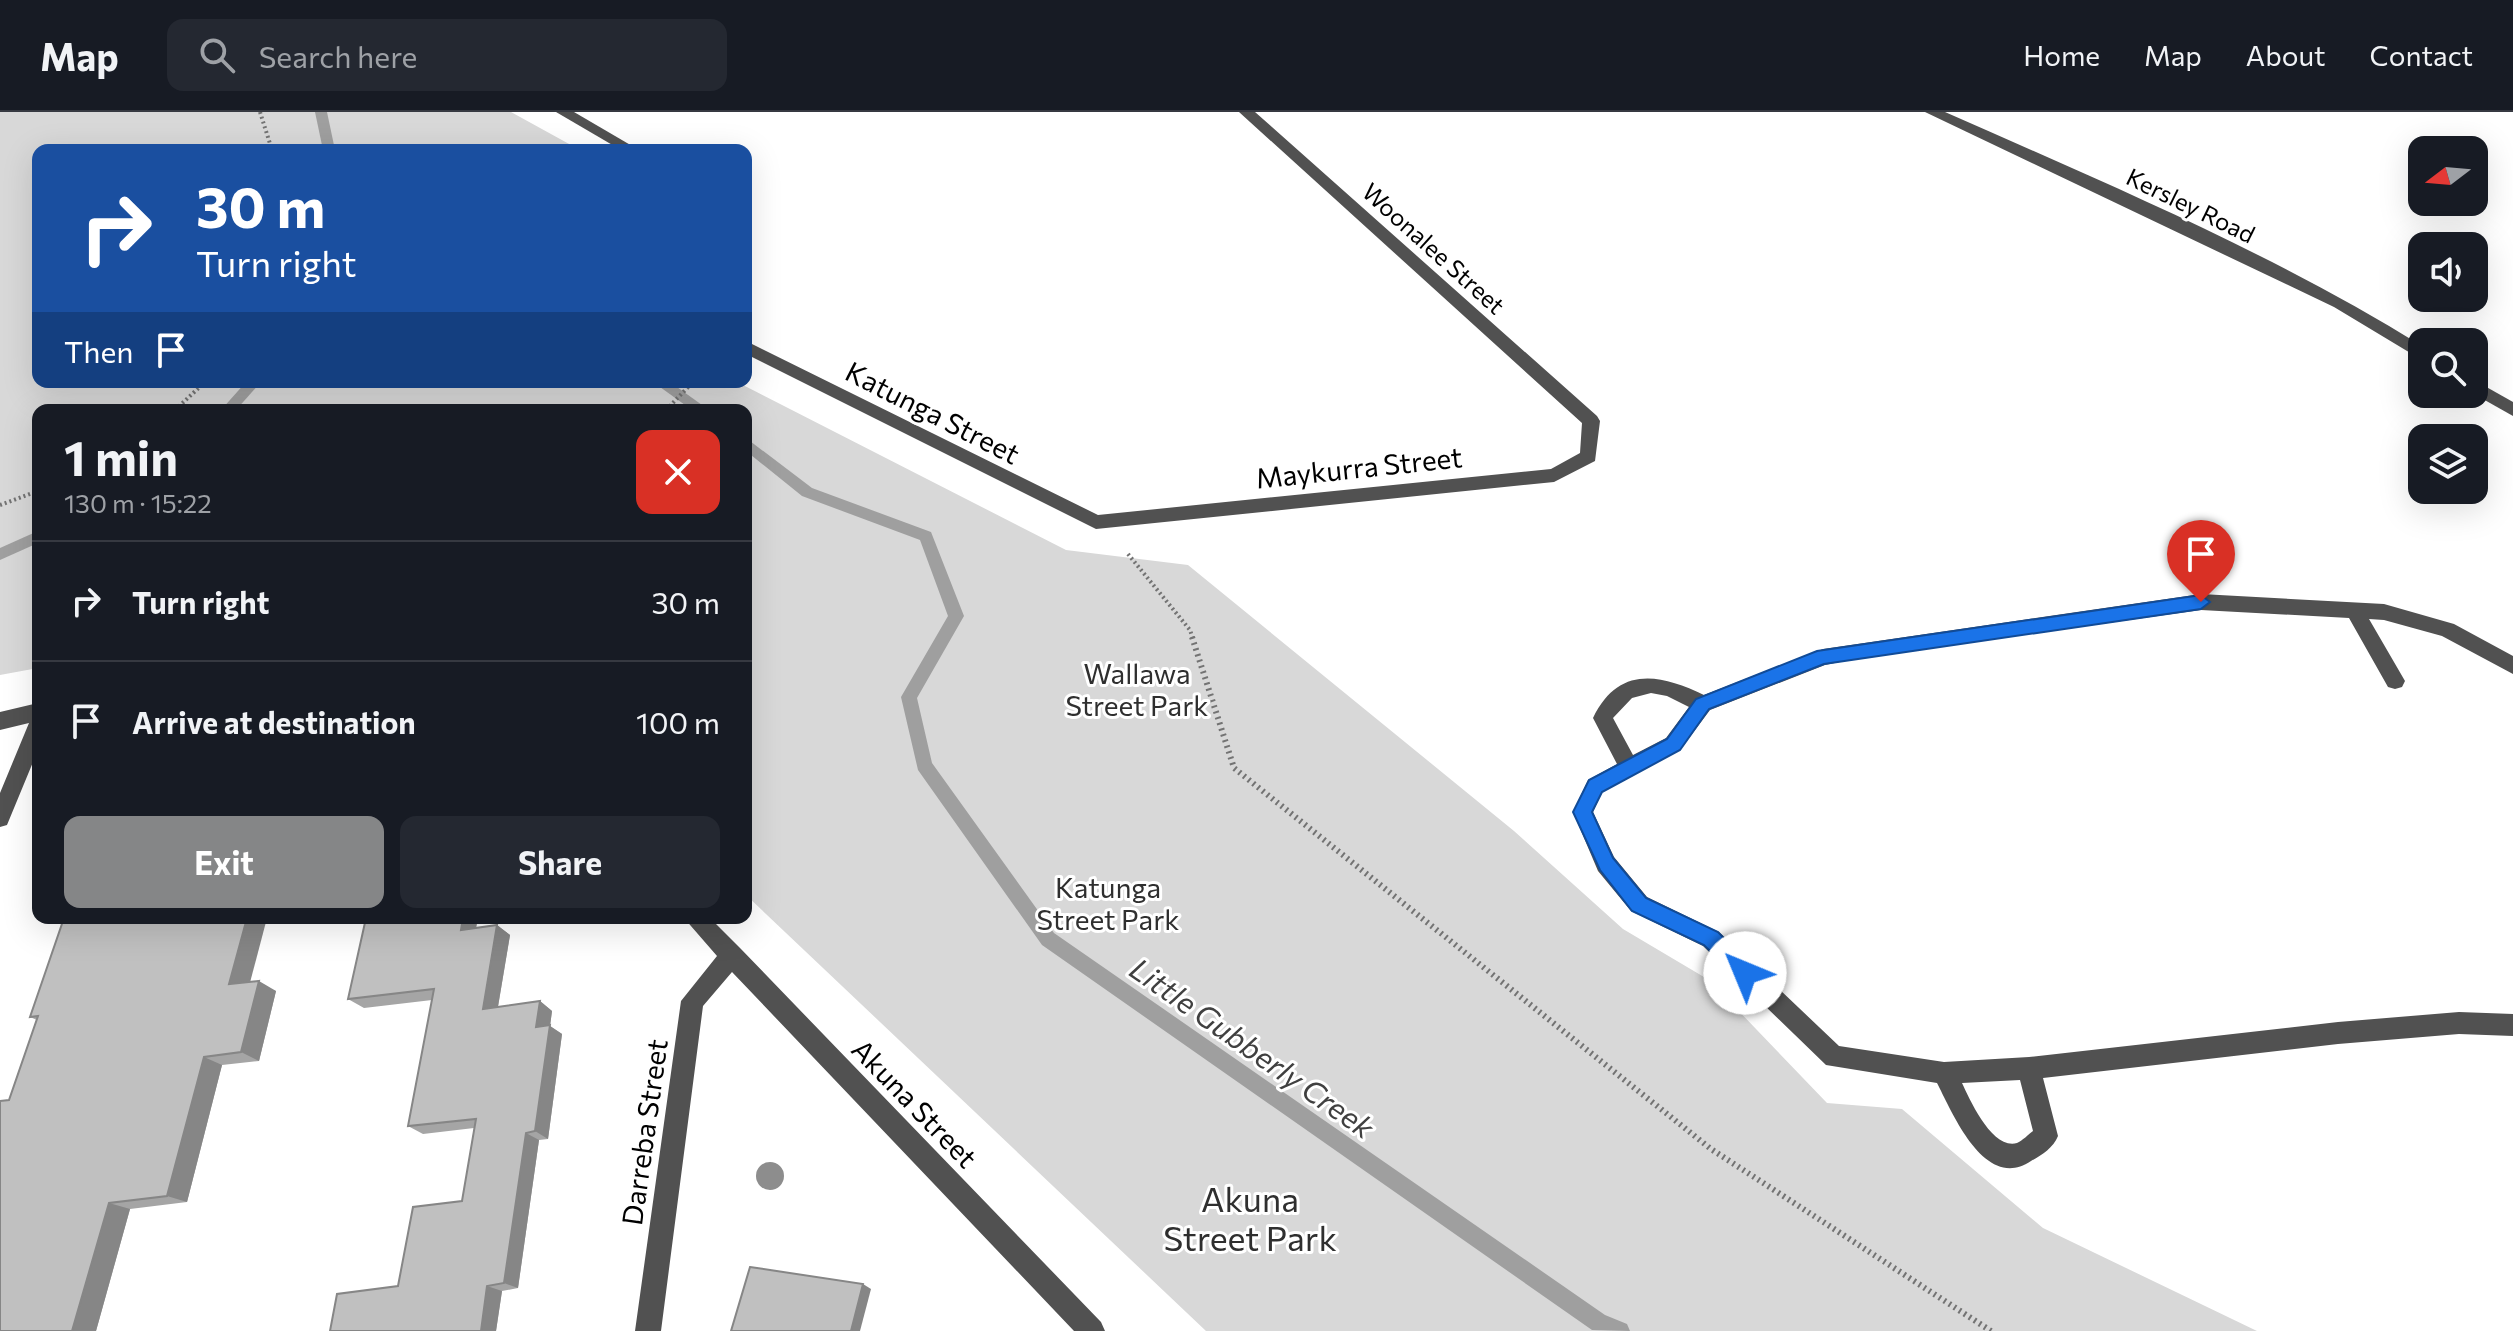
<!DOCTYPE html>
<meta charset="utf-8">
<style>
body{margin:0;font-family:Commissioner,sans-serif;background:#242831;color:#f1f3f6;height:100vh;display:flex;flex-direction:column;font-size:30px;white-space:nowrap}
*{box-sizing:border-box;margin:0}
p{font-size:26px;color:#9ea1a6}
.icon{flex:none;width:44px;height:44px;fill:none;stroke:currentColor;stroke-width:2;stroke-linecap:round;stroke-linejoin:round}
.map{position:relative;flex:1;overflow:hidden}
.panel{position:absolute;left:32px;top:292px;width:720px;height:520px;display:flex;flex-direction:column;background:#171b24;border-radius:16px;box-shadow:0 8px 32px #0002}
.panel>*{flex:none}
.hud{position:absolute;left:32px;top:32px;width:720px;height:244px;border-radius:16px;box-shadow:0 8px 32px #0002;background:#1a4fa0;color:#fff;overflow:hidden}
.needle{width:52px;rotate:254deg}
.buttons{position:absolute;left:2408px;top:24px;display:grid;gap:16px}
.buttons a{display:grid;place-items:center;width:80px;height:80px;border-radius:16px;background:#171b24;box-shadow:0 8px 32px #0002;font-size:40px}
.pin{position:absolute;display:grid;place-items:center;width:68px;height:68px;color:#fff;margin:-82px -34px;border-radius:50% 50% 50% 0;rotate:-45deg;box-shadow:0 0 8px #0007}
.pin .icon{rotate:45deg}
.me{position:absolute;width:88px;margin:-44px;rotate:315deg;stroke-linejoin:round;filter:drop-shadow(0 0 6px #0008)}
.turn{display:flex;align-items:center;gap:28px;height:168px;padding:0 32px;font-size:36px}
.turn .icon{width:104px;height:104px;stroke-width:2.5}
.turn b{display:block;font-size:56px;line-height:68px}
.then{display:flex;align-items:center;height:76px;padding:0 32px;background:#0003;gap:16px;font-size:30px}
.round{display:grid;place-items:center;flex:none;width:84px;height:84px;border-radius:16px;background:#242831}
.headline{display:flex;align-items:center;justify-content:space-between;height:136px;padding:0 32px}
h1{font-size:48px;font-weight:700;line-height:60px}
.primary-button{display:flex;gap:16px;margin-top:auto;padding:16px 32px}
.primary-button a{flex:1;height:92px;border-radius:16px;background:#858687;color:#fff;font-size:32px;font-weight:700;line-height:92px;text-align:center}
.primary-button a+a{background:#242831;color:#f1f3f6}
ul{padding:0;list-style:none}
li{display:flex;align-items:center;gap:24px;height:120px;padding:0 32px;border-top:2px solid #363941}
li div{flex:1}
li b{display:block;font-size:30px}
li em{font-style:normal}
header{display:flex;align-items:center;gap:48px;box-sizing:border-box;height:112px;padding:0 40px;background:#171b24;border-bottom:2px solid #363941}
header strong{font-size:38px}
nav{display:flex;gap:44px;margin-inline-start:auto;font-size:28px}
.search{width:560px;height:72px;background:#242831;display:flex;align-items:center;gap:20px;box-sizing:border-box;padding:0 28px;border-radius:16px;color:#9ea1a6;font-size:30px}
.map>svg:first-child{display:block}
</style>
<header>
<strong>Map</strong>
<div class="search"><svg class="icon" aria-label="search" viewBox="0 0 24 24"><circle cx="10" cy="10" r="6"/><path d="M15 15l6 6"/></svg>Search here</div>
<nav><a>Home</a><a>Map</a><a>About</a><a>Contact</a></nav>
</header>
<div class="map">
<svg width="2513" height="1219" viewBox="0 0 2513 1219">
<rect width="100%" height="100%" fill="#fff"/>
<!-- green -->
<polygon fill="#d8d8d8" points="0,0 511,0 580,38 38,38 38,270 737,270 1066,438 1188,453 1514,719 1623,817 1709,868 1827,991 1902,997 2043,1116 2257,1219 1206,1219 746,783 746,298 38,298 38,556 0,563"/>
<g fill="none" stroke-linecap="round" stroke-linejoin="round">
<!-- stream -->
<g fill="#9f9f9f" fill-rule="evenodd">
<polygon points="315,0 327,0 335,38 323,38"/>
<polygon points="246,270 261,270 236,298 221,298"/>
<polygon points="653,270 670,270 709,298 692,298"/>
<polygon points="746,326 812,376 931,420 964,504 917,586 932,651 1054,821 1605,1203 1627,1212 1630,1219 1592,1218 1042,833 918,658 901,585 948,504 920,428 802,384 746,339"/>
<polygon points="38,419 38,431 0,448 0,436"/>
</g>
<!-- path-far1 -->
<g stroke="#737373" stroke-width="4" stroke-dasharray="2 3" stroke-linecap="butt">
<polyline points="260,0 272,38"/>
<polyline points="175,298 205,270"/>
<polyline points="666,298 693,270"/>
<polyline points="0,393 38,379"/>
<polyline points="1128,442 1190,518 1193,527"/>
</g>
<!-- path -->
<polyline stroke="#737373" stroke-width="6" stroke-dasharray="2 4" stroke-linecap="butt" points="1192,525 1234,656 1711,1037 1991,1219"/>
<!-- minor -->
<g fill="#515151" fill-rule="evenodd">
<polygon points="556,0 574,0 639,38 621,38"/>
<polygon points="1239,0 1255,0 1597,304 1600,309 1595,349 1554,370 1096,417 746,242 746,229 1098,403 1551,357 1580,341 1582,311"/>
<path d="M1925,0H1945C2106,71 2272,141 2422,234V248L2334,195Z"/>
<polygon points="2474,268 2513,290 2513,304 2474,282"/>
<path d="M2201,482L2384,492L2454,512L2513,544V562L2442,524L2384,508L2369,507L2405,569L2402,575L2395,577L2388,575L2349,506L2201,498L1869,544L1825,553L1710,598L1680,638L1602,680L1593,700L1614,745L1647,785L1719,820L1839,934L1944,950L2029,945L2338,910L2459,900L2513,902V924L2459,922L2338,932L2043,966L2058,1024C2053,1036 2042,1043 2031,1049C1985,1080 1953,1002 1937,971L1826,953L1703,834L1631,799L1598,759L1573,700L1588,668L1617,652L1593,606C1618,554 1659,561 1704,583L1823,537ZM1651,581L1667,584L1689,595L1666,626L1633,643L1613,606L1632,586ZM2020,968L2033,1019C2029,1022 2022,1029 2017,1031C1992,1038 1970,988 1962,971Z"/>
<polygon points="38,591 38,638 7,713 0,715 0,681 29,611 0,618 0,600"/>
<polygon points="684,806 710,806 740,836 1101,1210 1105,1219 1074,1219 732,860 703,894 661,1219 635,1219 681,889 717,844"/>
</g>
</g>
<!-- trees -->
<circle fill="#8d8d8d" cx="770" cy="1064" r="14"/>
<!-- wall -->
<g fill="#a5a5a5">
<polygon points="497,813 510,823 498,895 540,889 552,899 550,914 562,922 548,1027 539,1028 518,1176 502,1179 496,1219 330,1219 398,1174 462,1089 474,1016 423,1022 408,1014 432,888 364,896 348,887 476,816"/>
<polygon points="250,870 276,879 259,949 222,953 187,1090 130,1097 96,1219 0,1219 9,988 37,908 30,905"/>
</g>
<!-- shaded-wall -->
<g fill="#868686">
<polygon points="247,806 267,806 247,882 229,872"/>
<polygon points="463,806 478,806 474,828 461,818"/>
<polygon points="497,813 510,823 496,906 483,897"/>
<polygon points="259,869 276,879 259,949 241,940"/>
<polygon points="540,889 552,899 550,914 562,922 548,1027 535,1019 536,915"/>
<polygon points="204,945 222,953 187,1090 167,1084"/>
<polygon points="526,1021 539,1028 518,1176 504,1171"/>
<polygon points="109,1091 130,1097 96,1219 72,1219"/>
<polygon points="863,1172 871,1177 860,1219 851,1219"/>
<polygon points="487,1174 502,1179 496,1219 481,1219"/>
</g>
<!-- building -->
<g fill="#c0c0c0" stroke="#868686" stroke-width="2">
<polygon points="64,806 247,806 229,872 259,869 241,940 204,945 167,1084 109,1091 72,1219 0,1219 0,989 9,988 38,904 30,905"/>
<polygon points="366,806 463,806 461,818 497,813 483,897 540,889 536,915 550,913 535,1019 526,1021 504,1171 487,1174 481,1219 330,1219 337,1182 398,1174 413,1095 462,1089 476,1007 408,1014 434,877 348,887"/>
<polygon points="750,1155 863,1172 851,1219 731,1219"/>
</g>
<!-- route -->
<polygon fill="#1a73e8" stroke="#114b97" stroke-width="2" points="2201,483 2210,490 2201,497 1824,552 1709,597 1680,638 1602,680 1592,700 1613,746 1646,786 1718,820 1752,854 1755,861 1752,867 1745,870 1738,867 1704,833 1632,799 1600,758 1573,700 1589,668 1667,627 1696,587 1817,539"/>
<g text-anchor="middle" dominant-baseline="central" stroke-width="6" stroke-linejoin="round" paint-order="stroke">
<!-- far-street labels -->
<g font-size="24" fill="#000" stroke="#fff">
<text transform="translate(2191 93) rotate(26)">Kersley Road</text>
<text transform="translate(1434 136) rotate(42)">Woonalee Street</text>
</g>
<!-- street labels -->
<g font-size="28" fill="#000" stroke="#fff">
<text transform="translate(933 300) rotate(27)">Katunga Street</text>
<text transform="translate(1359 355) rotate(-6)">Maykurra Street</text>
<text transform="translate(915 991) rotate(46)">Akuna Street</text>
<text transform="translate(644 1020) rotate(-82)">Darreba Street</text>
</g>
<!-- park labels -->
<g font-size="28" fill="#2f2f2f" stroke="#fff">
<text x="1137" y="561">Wallawa<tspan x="1137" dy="32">Street Park</tspan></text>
<text x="1108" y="775">Katunga<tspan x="1108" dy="32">Street Park</tspan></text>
</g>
<!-- water labels -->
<g font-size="30" font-style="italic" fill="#404040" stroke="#fff">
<text transform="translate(1253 935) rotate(35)">Little Gubberly Creek</text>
</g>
<!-- near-park labels -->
<g font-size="34" fill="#2f2f2f" stroke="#fff">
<text x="1250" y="1086">Akuna<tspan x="1250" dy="39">Street Park</tspan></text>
</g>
</g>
</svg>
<div class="buttons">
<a><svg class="needle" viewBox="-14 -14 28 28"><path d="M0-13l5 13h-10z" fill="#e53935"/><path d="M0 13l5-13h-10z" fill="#9ea1a6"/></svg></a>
<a><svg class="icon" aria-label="sound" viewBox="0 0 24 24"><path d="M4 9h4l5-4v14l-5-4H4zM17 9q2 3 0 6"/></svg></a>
<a><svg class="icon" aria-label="search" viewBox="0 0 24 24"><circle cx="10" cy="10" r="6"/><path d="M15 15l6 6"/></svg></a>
<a><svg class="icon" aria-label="layers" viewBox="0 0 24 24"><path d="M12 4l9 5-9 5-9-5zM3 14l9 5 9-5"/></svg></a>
</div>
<div class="pin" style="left:2201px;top:490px;background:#d93025"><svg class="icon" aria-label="arrive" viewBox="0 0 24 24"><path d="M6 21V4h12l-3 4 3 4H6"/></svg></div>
<svg class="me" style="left:1745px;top:861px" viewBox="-20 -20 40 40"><circle r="19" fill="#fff"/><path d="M0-13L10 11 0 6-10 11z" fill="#1a73e8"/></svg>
<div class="hud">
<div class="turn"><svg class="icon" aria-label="right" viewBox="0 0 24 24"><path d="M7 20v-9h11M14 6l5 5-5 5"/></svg><div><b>30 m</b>Turn right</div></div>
<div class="then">Then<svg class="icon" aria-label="arrive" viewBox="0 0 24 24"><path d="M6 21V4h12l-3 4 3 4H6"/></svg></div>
</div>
<section class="panel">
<div class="headline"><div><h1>1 min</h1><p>130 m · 15:22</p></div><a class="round" style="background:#d93025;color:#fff"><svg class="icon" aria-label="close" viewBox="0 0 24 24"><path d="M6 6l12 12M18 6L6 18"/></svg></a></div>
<ul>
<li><svg class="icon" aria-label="right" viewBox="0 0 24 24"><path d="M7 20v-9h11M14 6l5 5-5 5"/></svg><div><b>Turn right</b></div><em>30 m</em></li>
<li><svg class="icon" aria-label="arrive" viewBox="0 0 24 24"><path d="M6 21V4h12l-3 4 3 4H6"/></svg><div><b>Arrive at destination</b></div><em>100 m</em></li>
</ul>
<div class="primary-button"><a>Exit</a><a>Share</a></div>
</section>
</div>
